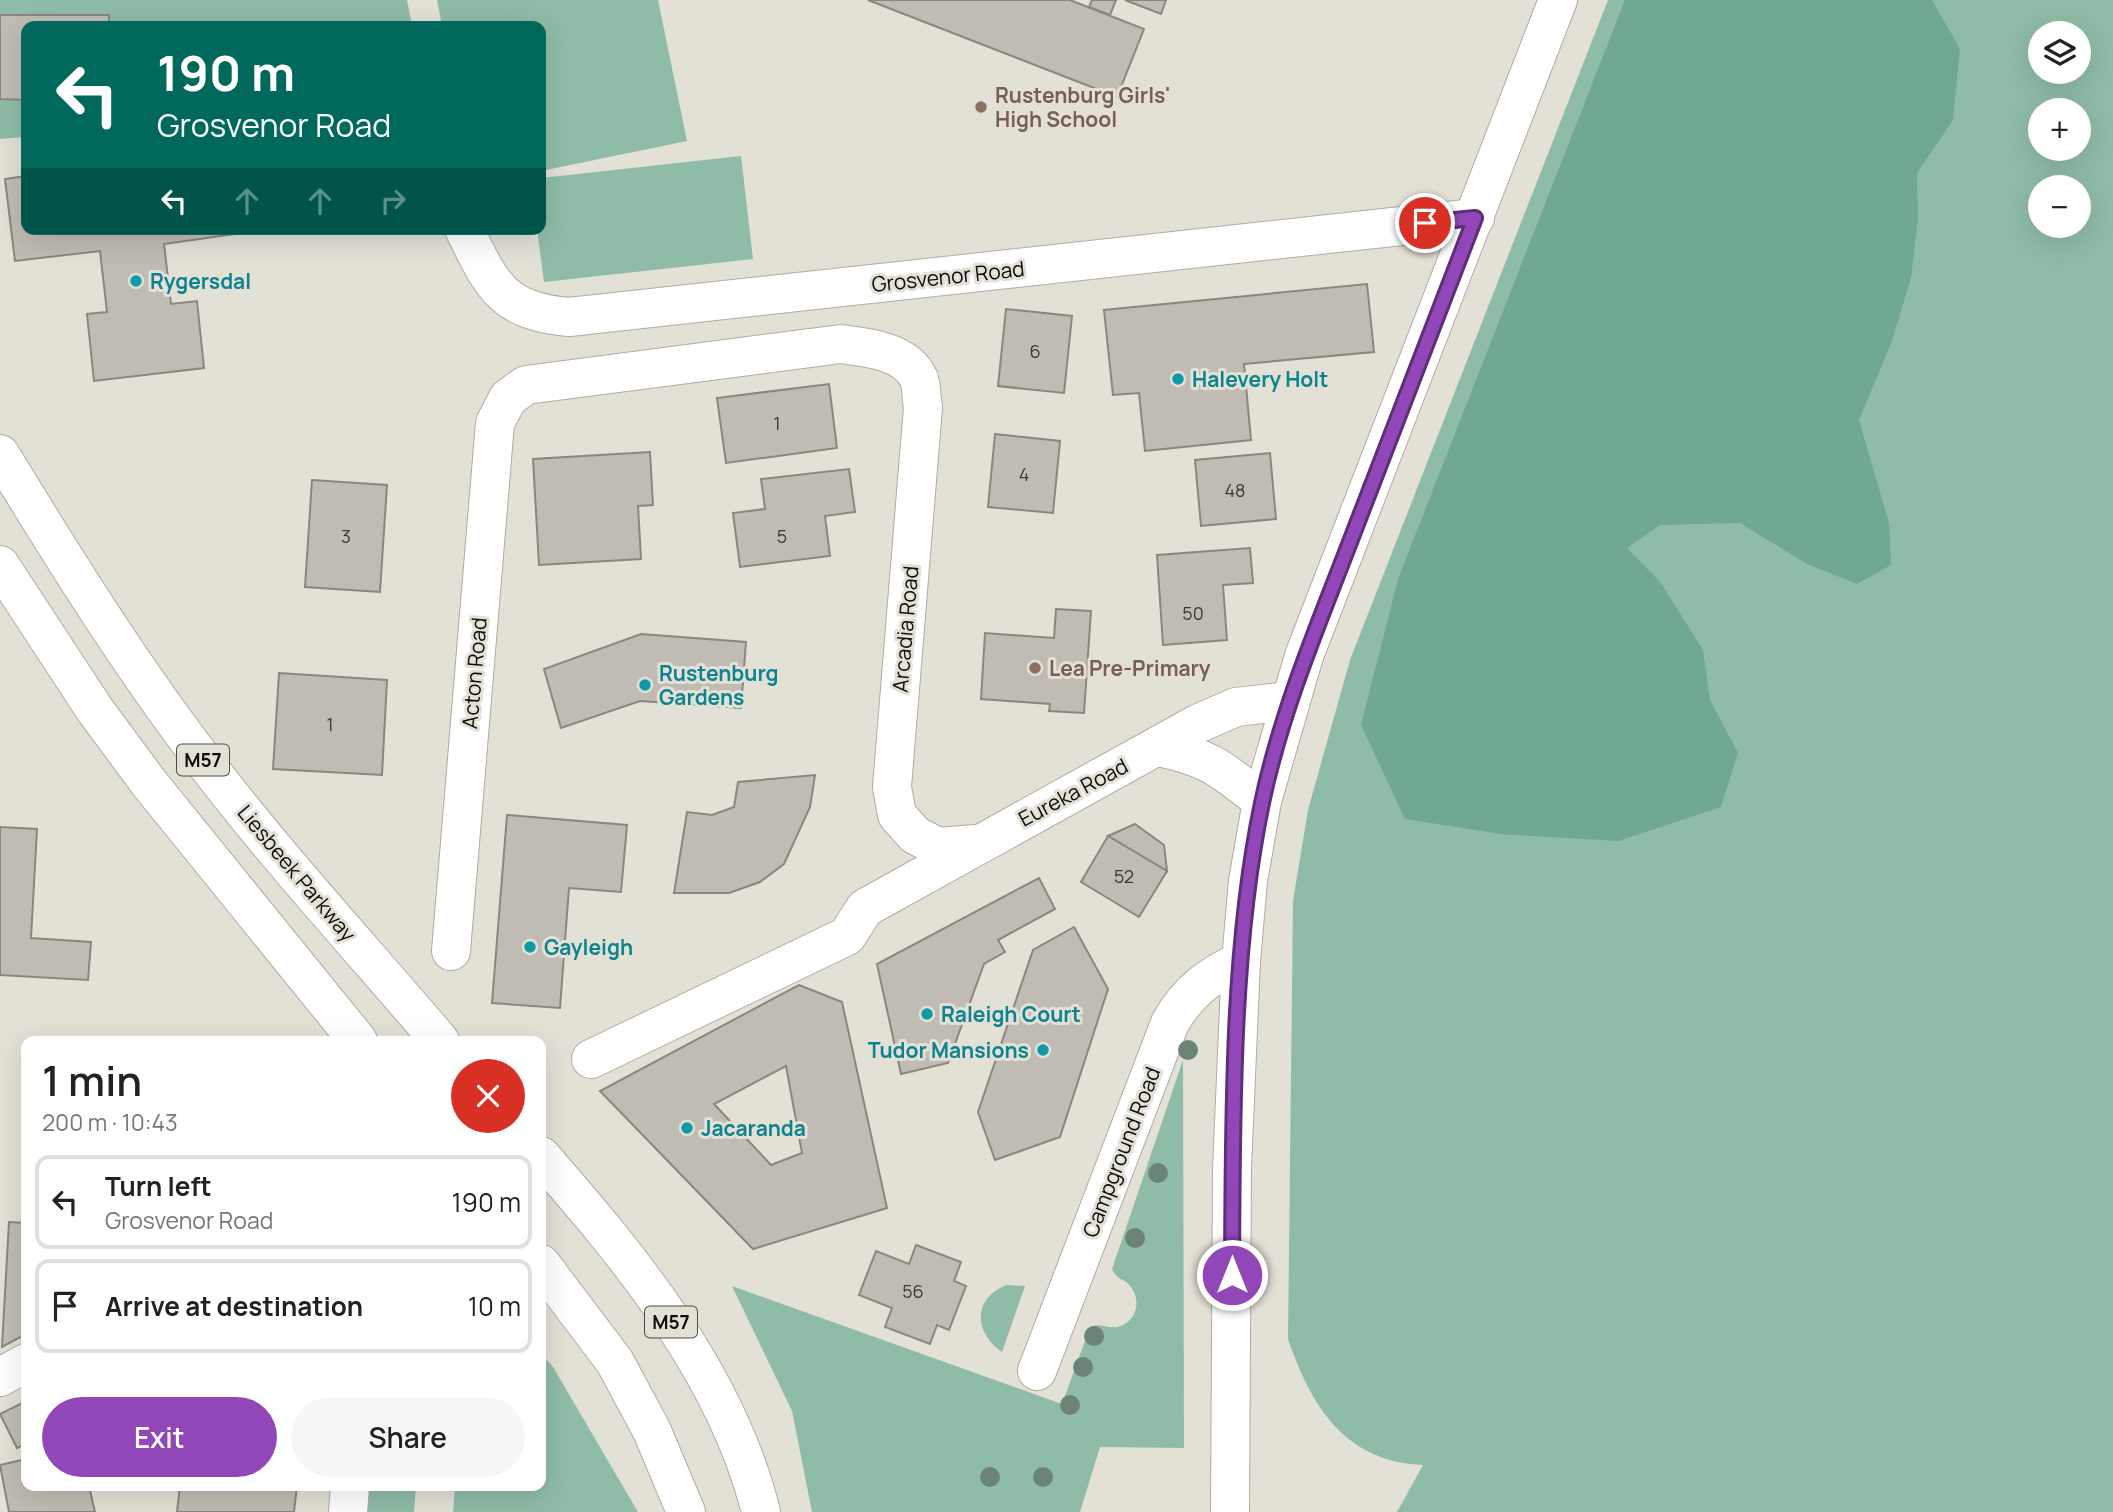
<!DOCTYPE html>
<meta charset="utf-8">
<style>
body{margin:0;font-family:Manrope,sans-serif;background:#f6f6f6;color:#222;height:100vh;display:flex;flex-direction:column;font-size:26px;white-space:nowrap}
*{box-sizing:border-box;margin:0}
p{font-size:23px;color:#767676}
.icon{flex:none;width:38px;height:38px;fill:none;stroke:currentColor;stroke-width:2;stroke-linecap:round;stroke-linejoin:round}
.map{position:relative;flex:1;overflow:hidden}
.sheet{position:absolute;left:21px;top:1036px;width:525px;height:455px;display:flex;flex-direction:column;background:#fff;border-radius:14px;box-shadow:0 7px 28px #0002}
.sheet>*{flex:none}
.top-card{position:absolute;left:21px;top:21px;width:525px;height:214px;border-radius:14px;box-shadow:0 7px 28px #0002;background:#00695c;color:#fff;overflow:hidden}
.controls{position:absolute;left:2028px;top:21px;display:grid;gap:14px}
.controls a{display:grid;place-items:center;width:63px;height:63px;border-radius:50%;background:#fff;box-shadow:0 7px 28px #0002;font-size:35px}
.pin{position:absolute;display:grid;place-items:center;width:60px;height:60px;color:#fff;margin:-30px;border:4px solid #fff;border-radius:50%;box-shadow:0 2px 7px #0007}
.me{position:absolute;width:77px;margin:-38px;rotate:0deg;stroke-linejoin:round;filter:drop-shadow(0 0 5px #0008)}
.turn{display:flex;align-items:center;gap:24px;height:147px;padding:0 21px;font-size:32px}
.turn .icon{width:91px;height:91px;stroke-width:2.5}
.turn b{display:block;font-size:49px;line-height:60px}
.lanes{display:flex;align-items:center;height:66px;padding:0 21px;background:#0003;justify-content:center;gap:35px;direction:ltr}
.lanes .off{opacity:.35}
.round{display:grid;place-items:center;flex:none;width:74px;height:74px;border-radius:37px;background:#f6f6f6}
.headline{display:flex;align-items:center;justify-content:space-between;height:119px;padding:0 21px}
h1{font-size:42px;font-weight:600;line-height:52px}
.primary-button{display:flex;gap:14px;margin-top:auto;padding:14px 21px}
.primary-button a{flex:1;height:80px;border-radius:42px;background:#9247b9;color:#fff;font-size:28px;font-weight:600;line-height:80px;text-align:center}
.primary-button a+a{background:#f6f6f6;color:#222}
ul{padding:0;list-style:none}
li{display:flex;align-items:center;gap:21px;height:94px;margin:0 14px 10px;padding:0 7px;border:4px solid #e0e0e0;border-radius:14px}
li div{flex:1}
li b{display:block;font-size:26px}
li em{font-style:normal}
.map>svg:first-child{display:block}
</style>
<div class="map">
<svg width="2113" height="1512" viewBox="0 0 2113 1512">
<rect width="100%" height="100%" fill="#e3e0d6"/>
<!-- green -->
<g fill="#8fbca6" fill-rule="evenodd">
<polygon points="0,0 407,0 412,26 26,26 26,137 0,139"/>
<polygon points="437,0 658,0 687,141 541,171 541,26 442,26"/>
<path d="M1608,0H2113V1512H1397L1423,1465C1345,1462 1311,1406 1288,1339L1293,901L1308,810L1350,660ZM2040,33H2079V72H2040ZM2040,110H2079V149H2040ZM2040,187H2079V226H2040Z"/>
<polygon points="741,156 753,259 544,282 537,229 541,229 541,178"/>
<path d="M1183,1060L1184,1448L1100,1447L1080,1512H812L792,1411L732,1286L1062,1404L1090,1327C1101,1322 1107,1329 1117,1327C1136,1323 1142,1301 1131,1287C1124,1277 1118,1282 1112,1269Z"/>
<path d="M1006,1285L1025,1286L1002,1352C974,1333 972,1299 1006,1285Z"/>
<polygon points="541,1353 553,1367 638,1512 453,1512 455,1486 541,1486"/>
<polygon points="370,1486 416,1486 414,1512 367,1512"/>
</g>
<!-- forest -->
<polygon fill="#70a98f" points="1625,0 1932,0 1960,49 1953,120 1917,173 1918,218 1911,278 1892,341 1859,420 1889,523 1891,565 1857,584 1807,564 1740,523 1660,525 1627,548 1661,583 1703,650 1710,700 1738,753 1721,807 1618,841 1501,834 1405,819 1361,725 1398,579"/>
<!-- building -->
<g fill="#c0bcb3" stroke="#8a877e" stroke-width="2" fill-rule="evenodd">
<polygon points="868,0 1070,0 1144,29 1117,97"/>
<polygon points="1092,0 1116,0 1110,15 1089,7"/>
<polygon points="1125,0 1166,0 1161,14"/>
<polygon points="0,15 109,15 109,26 26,26 26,100 0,99"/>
<polygon points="26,176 26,229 270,229 164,244 171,304 197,301 204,368 94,381 87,314 107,312 100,251 15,261 5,179"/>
<polygon points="1367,284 1374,352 1244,364 1251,440 1145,451 1139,393 1113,395 1104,310"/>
<polygon points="1006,309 1072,316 1064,393 998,386"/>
<polygon points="829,384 837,448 726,463 717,398"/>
<polygon points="995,434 1060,441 1053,513 988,507"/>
<polygon points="650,452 653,505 638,506 641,559 539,565 533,459"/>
<polygon points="1270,453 1276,519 1201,526 1195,460"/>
<polygon points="849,469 855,512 825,516 830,556 740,567 733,513 765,509 761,479"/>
<polygon points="312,480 387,485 380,592 305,587"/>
<polygon points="1250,548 1253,583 1223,585 1227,640 1163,645 1157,555"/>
<polygon points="1056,609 1091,611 1084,713 1049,711 1050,704 981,699 985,633 1054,638"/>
<polygon points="641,634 746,642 741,708 640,701 561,728 544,669"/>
<polygon points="279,673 387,680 382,775 273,769"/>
<polygon points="815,775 810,807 784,864 760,882 729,893 674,893 687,812 712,815 734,807 738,782"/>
<polygon points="507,815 627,825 621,892 569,888 560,1008 492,1003"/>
<polygon points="1135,824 1164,845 1167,871 1108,836"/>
<polygon points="0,827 37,829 31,938 91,942 88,980 0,975"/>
<polygon points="1108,836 1167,871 1139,917 1081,882"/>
<polygon points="1039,878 1055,909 998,940 1005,952 984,964 948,1063 901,1074 877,964"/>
<polygon points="1074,927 1108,989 1060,1137 995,1160 978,1112 1033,950"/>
<path d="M799,985L842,1002L887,1208L753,1249L600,1091ZM786,1066L802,1153L771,1165L714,1104Z"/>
<polygon points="9,1222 26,1223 26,1334 2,1347"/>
<polygon points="916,1245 961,1262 954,1281 966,1286 949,1330 937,1325 930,1344 885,1327 892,1308 859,1295 876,1251 909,1264"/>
<polygon points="26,1401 26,1443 17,1448 0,1414"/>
<polygon points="26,1443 26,1486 89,1486 95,1512 9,1512 0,1465 26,1459 22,1445"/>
<polygon points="180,1486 297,1486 294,1512 177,1512"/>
</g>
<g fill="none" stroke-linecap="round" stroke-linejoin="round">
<!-- minor casing -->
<g stroke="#b0aca3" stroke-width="40">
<g id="minor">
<path d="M464,229C492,286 502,311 569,317L1475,218"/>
<path d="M451,951L495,423L508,398L526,385L841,344C866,347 907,351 919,379C922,387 921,399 923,407L892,787L897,815L915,835L938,847L976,844"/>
<polyline points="591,1059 847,936 865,908 1197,724 1236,707 1289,701"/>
<path d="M1037,1371L1170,1023C1188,991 1209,976 1241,961"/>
<polyline points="0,1377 26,1363"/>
<polyline points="348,1512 350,1486"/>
</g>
</g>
<!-- tertiary casing -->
<g stroke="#b0aca3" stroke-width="40">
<g id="tertiary">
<path d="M1158,747C1211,758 1221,769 1262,801"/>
<polyline points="1230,1512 1232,1169 1241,961 1248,881 1262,801 1304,656 1558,0"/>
</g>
</g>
<!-- primary casing -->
<g stroke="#b0aca3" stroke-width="40">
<g id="primary">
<path d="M0,454C63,557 127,660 200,756C275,855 360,947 440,1041"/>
<polyline points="0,565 95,710 149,783 358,1041"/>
<path d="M541,1156C632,1260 727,1375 761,1512"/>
<polyline points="541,1264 615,1362 652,1431 686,1512"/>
</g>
</g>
<!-- minor -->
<use href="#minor" stroke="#fff" stroke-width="38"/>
<!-- tertiary -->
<use href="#tertiary" stroke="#fff" stroke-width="38"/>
<!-- primary -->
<use href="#primary" stroke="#fff" stroke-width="38"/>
</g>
<!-- trees -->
<g fill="#6b8476">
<circle cx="1188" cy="1050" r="10"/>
<circle cx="1158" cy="1173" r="10"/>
<circle cx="1135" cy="1238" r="10"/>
<circle cx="1094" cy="1336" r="10"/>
<circle cx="1083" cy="1367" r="10"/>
<circle cx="1070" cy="1405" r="10"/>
<circle cx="990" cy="1477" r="10"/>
<circle cx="1043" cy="1477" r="10"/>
</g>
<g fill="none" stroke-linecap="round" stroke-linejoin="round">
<!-- route casing -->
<g stroke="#5f2e78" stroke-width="18">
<path id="route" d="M1232,1275C1233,1123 1231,951 1262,803C1281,712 1317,628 1350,542C1392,434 1433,326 1475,218L1425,223"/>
</g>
<!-- route -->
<use href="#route" stroke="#9247b9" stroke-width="12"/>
</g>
<!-- markers -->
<g fill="#8d6e63" stroke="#e3e0d6" stroke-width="2.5">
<circle cx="981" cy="107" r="7"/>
<circle cx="1035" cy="668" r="7"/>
</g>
<g fill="#0f9aa8" stroke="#e3e0d6" stroke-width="2.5">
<circle cx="136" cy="281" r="7"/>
<circle cx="1178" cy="379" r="7"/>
<circle cx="645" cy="685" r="7"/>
<circle cx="530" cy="947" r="7"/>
<circle cx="927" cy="1014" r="7"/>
<circle cx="1043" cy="1050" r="7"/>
<circle cx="687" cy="1128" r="7"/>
</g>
<g text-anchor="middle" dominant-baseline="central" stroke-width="6" stroke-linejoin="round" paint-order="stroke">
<!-- number labels -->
<g font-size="18" fill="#3a3934">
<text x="1035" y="351">6</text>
<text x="777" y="423">1</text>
<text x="1024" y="474">4</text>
<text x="1235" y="490">48</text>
<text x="346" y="536">3</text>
<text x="782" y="536">5</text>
<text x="1193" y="613">50</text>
<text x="330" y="724">1</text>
<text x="1124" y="876">52</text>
<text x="913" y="1291">56</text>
</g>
<!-- shield labels -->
<g fill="#e3e0d6" stroke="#4e4c47" stroke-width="2">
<rect x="177" y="744.5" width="52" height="31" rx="5"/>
<rect x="645" y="1306.5" width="52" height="31" rx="5"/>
</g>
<g font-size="19" font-weight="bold" fill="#0e0d0a">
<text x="203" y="760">M57</text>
<text x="671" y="1322">M57</text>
</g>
<!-- education labels -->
<g font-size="21" font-weight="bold" fill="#785e54" stroke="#e3e0d6" text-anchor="start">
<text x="995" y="95">Rustenburg Girls'<tspan x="995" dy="24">High School</tspan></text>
<text x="1049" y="668">Lea Pre-Primary</text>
</g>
<!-- street labels -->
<g font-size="21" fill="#0e0d0a" stroke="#e3e0d6">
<text transform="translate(948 276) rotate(-6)">Grosvenor Road</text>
<text transform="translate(905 629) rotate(-85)">Arcadia Road</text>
<text transform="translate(474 673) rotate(-85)">Acton Road</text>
<text transform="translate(1073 792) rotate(-28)">Eureka Road</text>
<text transform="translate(297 873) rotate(50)">Liesbeek Parkway</text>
<text transform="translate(1121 1152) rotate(-69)">Campground Road</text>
</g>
<!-- culture labels -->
<g font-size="21" font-weight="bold" fill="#0d838f" stroke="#e3e0d6" text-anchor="start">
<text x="150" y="281">Rygersdal</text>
<text x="1192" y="379">Halevery Holt</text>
<text x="659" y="673">Rustenburg<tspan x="659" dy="24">Gardens</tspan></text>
<text x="544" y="947">Gayleigh</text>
<text x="941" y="1014">Raleigh Court</text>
<text x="1029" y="1050" text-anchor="end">Tudor Mansions</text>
<text x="701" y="1128">Jacaranda</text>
</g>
</g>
</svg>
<div class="controls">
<a><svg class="icon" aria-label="layers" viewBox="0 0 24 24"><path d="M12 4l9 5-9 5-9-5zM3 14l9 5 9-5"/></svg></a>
<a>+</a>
<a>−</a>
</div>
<div class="pin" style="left:1425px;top:223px;background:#d93025"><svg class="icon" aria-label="arrive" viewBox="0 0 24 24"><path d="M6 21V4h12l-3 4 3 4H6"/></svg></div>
<svg class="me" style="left:1232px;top:1275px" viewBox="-20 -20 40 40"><circle r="17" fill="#9247b9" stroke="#fff" stroke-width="3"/><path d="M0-11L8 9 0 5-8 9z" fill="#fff"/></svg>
<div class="top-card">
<div class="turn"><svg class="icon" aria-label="left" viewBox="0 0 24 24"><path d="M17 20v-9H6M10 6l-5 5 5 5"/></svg><div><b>190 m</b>Grosvenor Road</div></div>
<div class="lanes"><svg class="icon" aria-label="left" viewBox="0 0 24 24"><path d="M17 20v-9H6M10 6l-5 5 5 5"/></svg><svg class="icon off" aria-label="ahead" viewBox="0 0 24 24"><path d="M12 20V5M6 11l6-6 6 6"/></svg><svg class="icon off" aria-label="ahead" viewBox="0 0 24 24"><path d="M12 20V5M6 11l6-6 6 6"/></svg><svg class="icon off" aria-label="right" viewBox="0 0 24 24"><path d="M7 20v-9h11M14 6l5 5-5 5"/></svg></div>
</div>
<section class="sheet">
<div class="headline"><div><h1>1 min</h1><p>200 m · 10:43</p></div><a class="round" style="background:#d93025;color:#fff"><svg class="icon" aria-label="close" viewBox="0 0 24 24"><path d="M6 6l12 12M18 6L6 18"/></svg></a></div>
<ul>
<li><svg class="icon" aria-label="left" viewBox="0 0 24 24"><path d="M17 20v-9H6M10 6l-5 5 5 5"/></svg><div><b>Turn left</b><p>Grosvenor Road</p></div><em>190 m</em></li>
<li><svg class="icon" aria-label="arrive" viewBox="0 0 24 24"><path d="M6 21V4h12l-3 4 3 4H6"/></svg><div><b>Arrive at destination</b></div><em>10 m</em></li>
</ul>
<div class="primary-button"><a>Exit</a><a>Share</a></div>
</section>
</div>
